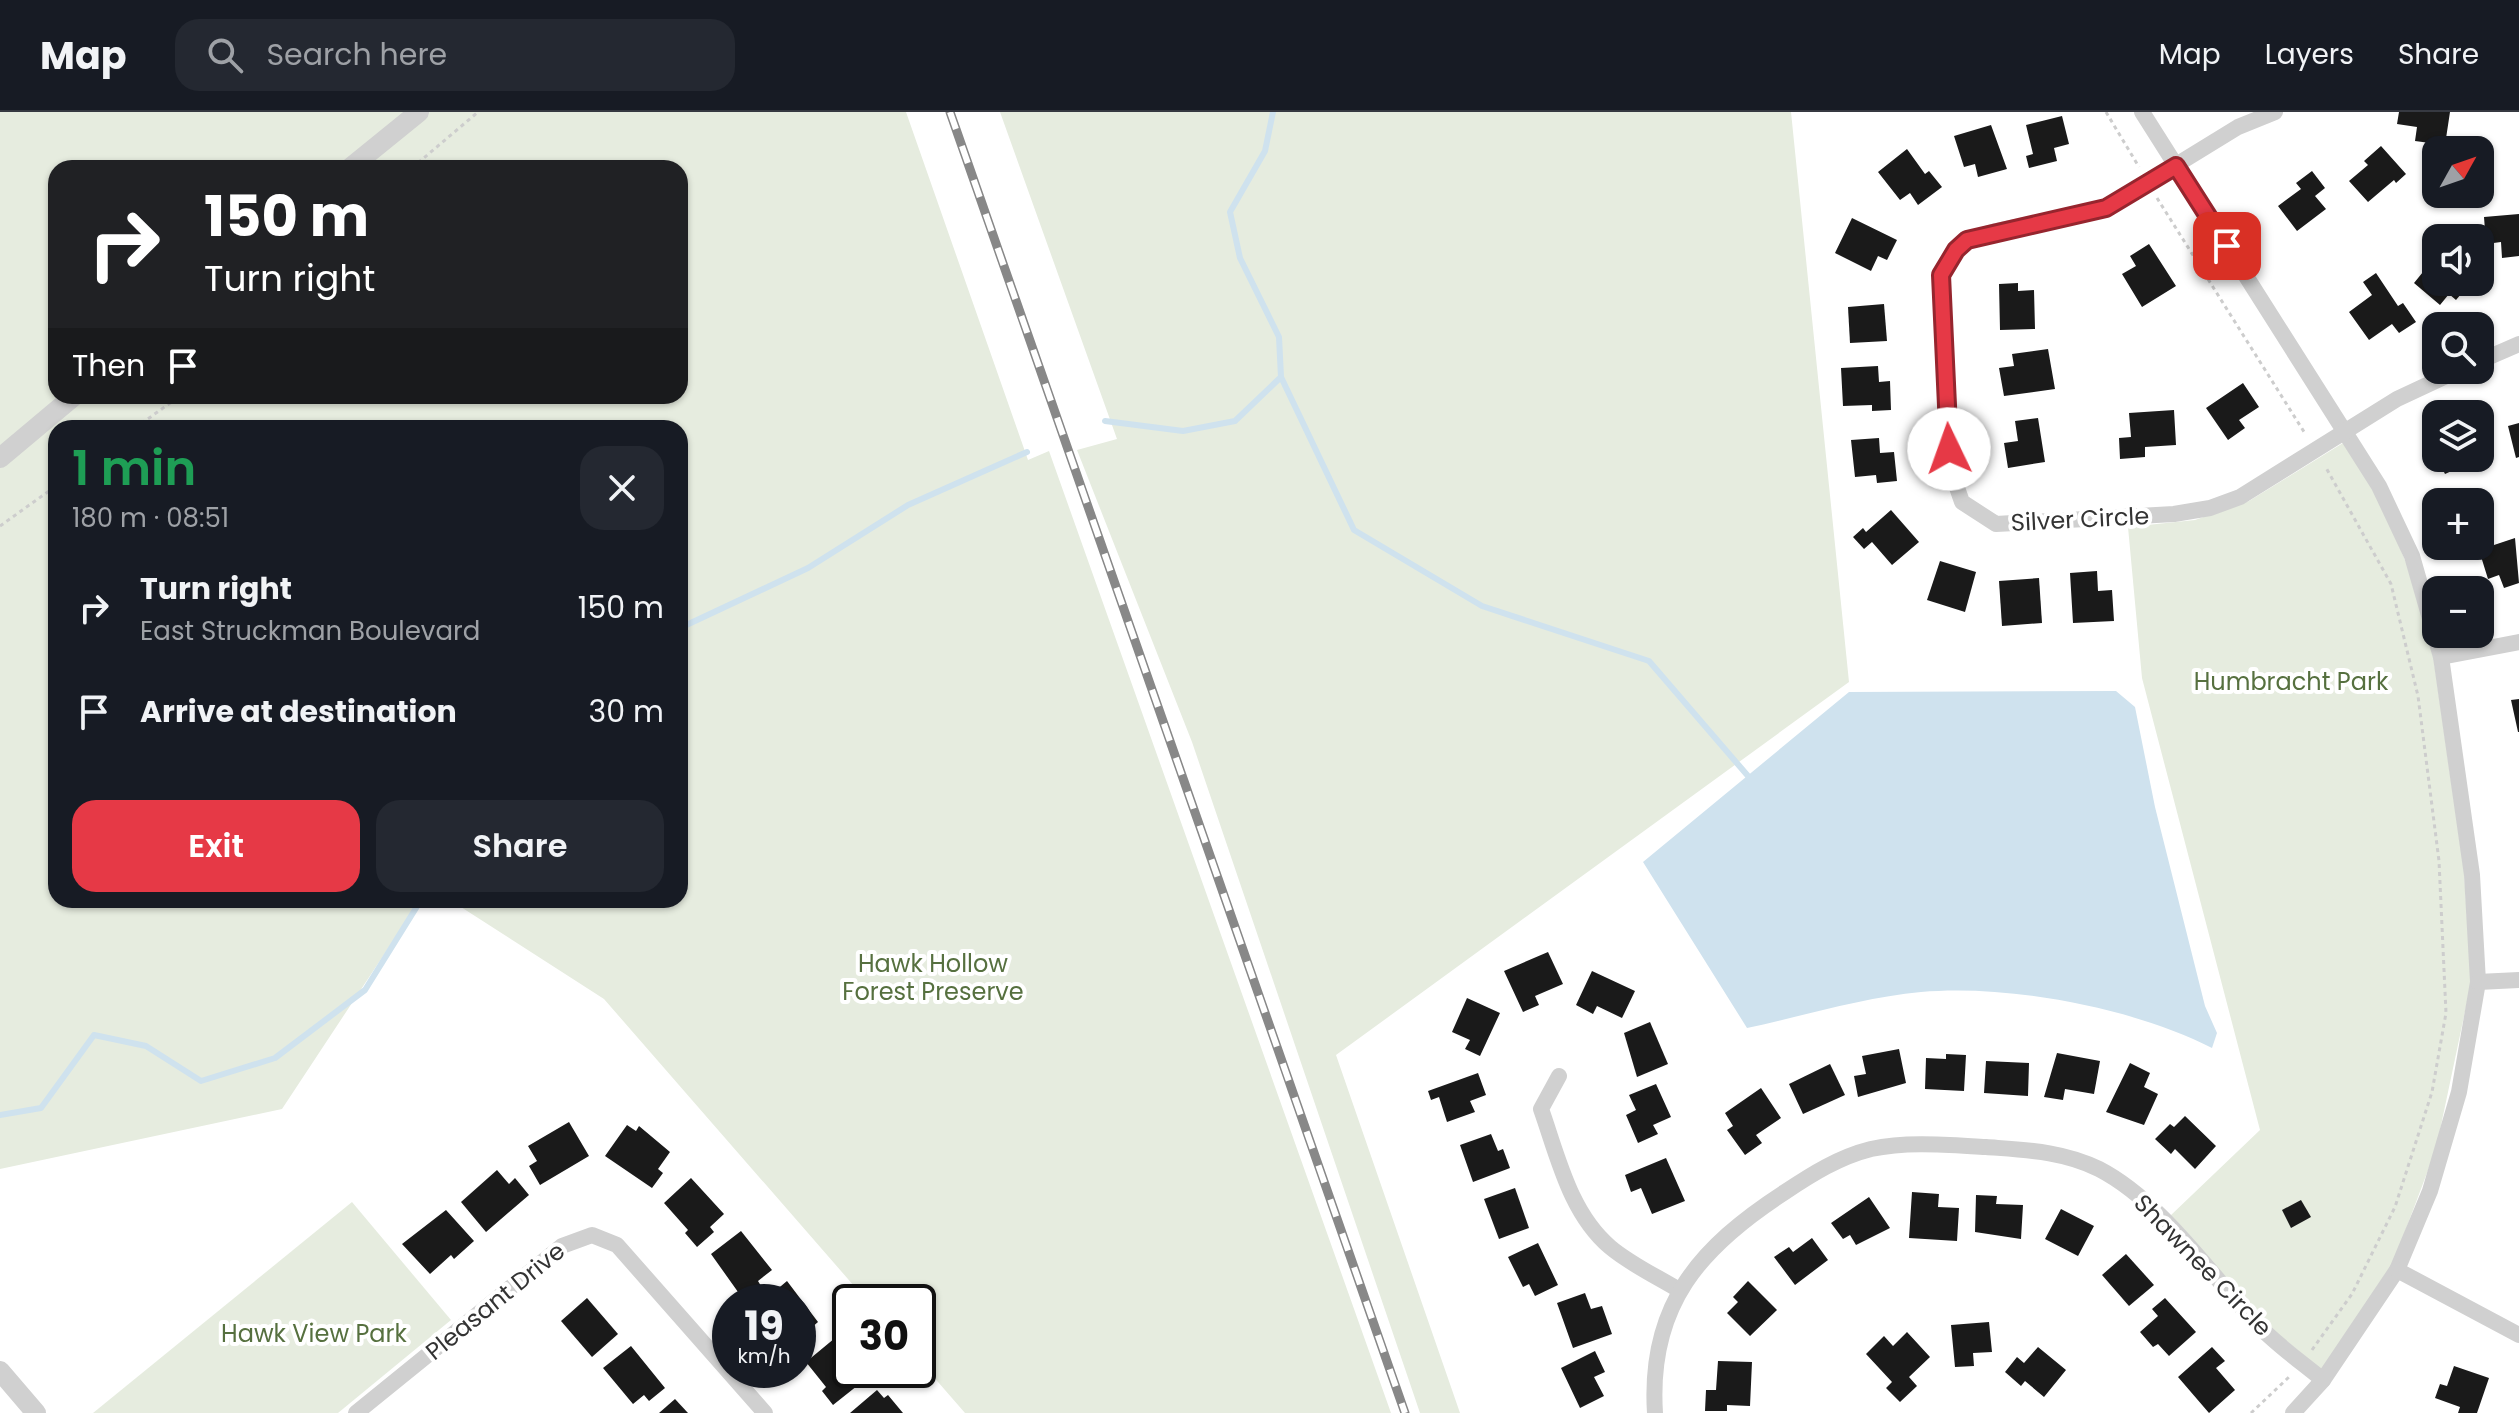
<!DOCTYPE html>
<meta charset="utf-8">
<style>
body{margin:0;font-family:Poppins,sans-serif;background:#242831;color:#f1f3f6;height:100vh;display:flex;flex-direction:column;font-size:30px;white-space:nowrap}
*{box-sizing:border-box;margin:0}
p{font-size:26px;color:#9ea1a6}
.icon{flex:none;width:44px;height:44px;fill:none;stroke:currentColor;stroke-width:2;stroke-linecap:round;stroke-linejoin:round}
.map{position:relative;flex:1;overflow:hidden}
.drawer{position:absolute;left:48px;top:308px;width:640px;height:488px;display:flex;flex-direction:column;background:#171b24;border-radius:24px;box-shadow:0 2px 6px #0004}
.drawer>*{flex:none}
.banner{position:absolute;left:48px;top:48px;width:640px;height:244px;border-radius:24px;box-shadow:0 2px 6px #0004;background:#202124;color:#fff;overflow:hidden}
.needle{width:52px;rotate:50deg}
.controls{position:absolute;left:2422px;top:24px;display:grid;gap:16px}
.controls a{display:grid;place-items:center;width:72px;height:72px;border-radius:16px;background:#171b24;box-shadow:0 2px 6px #0004;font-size:40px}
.speed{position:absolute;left:712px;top:1172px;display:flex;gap:16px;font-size:40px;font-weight:700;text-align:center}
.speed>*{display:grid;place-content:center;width:104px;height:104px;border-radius:50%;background:#171b24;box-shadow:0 2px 6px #0004;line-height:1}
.speed small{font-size:20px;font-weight:400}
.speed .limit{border:4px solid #111;border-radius:12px;background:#fff;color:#111}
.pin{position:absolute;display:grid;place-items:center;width:68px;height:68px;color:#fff;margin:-34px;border-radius:16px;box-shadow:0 4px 12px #0006}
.me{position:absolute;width:88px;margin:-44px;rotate:357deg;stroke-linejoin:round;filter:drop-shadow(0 0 6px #0008)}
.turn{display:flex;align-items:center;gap:28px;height:168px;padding:0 24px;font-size:36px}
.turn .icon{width:104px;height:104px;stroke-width:2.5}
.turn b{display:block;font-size:56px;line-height:68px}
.then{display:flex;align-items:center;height:76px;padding:0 24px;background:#0003;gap:16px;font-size:30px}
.round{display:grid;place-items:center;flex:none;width:84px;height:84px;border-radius:24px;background:#242831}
.headline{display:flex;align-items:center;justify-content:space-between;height:136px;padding:0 24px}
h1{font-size:48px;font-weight:600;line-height:60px;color:#1e9e55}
.action{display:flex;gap:16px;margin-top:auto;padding:16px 24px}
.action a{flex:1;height:92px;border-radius:24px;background:#e63946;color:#fff;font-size:32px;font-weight:600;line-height:92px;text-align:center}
.action a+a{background:#242831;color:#f1f3f6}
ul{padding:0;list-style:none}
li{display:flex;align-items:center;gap:24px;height:104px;padding:0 24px}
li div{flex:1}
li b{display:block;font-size:30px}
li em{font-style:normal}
header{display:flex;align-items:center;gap:48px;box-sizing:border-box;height:112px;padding:0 40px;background:#171b24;border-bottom:2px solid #363941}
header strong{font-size:38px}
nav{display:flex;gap:44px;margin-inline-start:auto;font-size:28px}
.search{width:560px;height:72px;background:#242831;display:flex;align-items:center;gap:20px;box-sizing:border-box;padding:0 28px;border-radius:24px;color:#9ea1a6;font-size:30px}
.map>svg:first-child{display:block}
</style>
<header>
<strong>Map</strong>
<div class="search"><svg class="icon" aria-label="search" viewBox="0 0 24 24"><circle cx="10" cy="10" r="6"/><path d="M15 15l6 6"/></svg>Search here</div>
<nav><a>Map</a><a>Layers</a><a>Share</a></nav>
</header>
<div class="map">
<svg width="2519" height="1301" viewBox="0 0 2519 1301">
<rect width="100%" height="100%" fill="#fff"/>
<!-- green -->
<g fill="#e6ecdf" fill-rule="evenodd">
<path d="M0,0H906L1028,348L1049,339L1391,1301H965L918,1247V1190H868L604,887L450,788H680V316H56V788H420L282,997L0,1057ZM56,56H680V284H56Z"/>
<polygon points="1000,0 1791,0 1849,570 1336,943 1460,1301 1420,1301 1192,630 1077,338 1117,327"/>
<polygon points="2343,331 2382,392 2407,453 2433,543 2464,759 2471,871 2436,1037 2392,1154 2323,1259 2266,1212 2170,1104 2260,1018 2142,566 2128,415 2195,408 2249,389"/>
<polygon points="352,1090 451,1208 338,1301 93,1301"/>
</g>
<!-- water -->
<path fill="#cfe2ee" d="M2116,579L2135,595L2155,695L2205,894L2217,921L2212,936C2134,896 2009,872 1921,880C1865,885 1803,904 1747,916L1643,750L1849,580Z"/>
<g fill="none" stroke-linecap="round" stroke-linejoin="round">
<!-- stream -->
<g stroke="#cfe2ee" stroke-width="6">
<polyline points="1281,265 1354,418 1482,494 1649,549 1748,664"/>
<polyline points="1105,309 1183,319 1235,309 1281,265 1279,225 1240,146 1230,100 1265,39 1273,0"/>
<polyline points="680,516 808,456 908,393 1027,340"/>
<polyline points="0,1003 41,996 94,923 146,934 201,969 275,946 365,878 421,788"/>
</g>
</g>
<!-- building -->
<g fill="#1a1a1a">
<polygon points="2399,0 2450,0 2445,33 2415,29 2417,15 2397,12"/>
<polygon points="2062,4 2069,32 2054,36 2057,49 2029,56 2026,44 2033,42 2026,13"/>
<polygon points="1991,13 2007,57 1978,65 1975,52 1964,55 1954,24"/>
<polygon points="2381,34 2406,62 2396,71 2394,68 2368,90 2349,69 2368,53 2364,49"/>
<polygon points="1907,37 1925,62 1929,59 1942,75 1918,93 1910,81 1900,88 1878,60"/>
<polygon points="2312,59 2325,76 2315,84 2326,97 2297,119 2278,94 2301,77 2296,71"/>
<polygon points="2519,102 2519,144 2502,146 2501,130 2486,132 2484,105"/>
<polygon points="1852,106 1897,128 1887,148 1878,144 1871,159 1835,141"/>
<polygon points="2149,132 2176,174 2142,195 2122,162 2136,154 2130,144"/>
<polygon points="2436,144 2436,170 2471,170 2456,188 2449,182 2440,193 2414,171"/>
<polygon points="2376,161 2398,194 2403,191 2416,210 2399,221 2392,212 2369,228 2349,200 2372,183 2363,170"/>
<polygon points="2018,171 2018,179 2034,178 2035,217 2000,218 1999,172"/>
<polygon points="1884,192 1887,229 1850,231 1848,195"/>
<polygon points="2048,237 2055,277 2004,284 1999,256 2014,254 2012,242"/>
<polygon points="1878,254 1879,270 1890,269 1891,298 1872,299 1872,293 1843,294 1841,256"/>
<polygon points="2243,271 2259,295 2239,308 2245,316 2228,328 2206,296"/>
<polygon points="2174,298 2176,333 2145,335 2145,345 2120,347 2119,326 2131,325 2129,301"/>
<polygon points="2038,306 2045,350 2008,356 2004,331 2018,329 2015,309"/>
<polygon points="2519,311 2519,345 2516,346 2508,314"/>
<polygon points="1879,326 1880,341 1894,340 1897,369 1877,371 1876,363 1855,365 1851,328"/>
<polygon points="2437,346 2480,346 2445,362"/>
<polygon points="1891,398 1919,430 1892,453 1872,430 1864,437 1853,425 1863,416 1866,420"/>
<polygon points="2515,426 2519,471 2504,476 2499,463 2488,467 2479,438"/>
<polygon points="1940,449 1976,460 1965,500 1927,488"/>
<polygon points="2097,459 2098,479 2112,478 2114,509 2073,511 2070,461"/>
<polygon points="2039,466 2042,511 2002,514 1999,469"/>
<polygon points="2519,587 2519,620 2518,620 2511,588"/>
<polygon points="1548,840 1563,872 1535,884 1539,893 1523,900 1504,859"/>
<polygon points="1592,859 1635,879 1622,906 1597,894 1593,902 1576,893"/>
<polygon points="1467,886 1500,901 1480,944 1465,937 1470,928 1452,920"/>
<polygon points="1650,910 1668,952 1637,965 1624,921"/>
<polygon points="1899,937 1906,971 1858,985 1854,964 1866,962 1862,944"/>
<polygon points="2057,941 2100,949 2094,982 2065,977 2063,988 2044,985"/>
<polygon points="1946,942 1966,943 1964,979 1925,977 1926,946 1946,947"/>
<polygon points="1986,949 2029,951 2028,984 1984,981"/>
<polygon points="2130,951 2150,961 2144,975 2158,982 2144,1013 2106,1000"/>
<polygon points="1830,952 1845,983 1803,1002 1789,972"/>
<polygon points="1478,961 1486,983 1470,989 1475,1000 1447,1010 1439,985 1431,988 1428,979"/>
<polygon points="1656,972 1671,1005 1653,1013 1658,1022 1638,1031 1626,1003 1636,998 1629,983"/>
<polygon points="1761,976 1781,1006 1756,1023 1762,1031 1745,1043 1727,1018 1733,1014 1725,1001"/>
<polygon points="2185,1004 2216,1034 2195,1057 2175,1037 2171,1042 2155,1027 2170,1012 2174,1015"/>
<polygon points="569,1010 589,1044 540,1073 529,1054 537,1049 528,1034"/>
<polygon points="627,1013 636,1019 639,1014 670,1040 658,1057 663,1061 652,1076 605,1044"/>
<polygon points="1491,1022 1498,1039 1503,1037 1510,1056 1473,1070 1460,1033"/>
<polygon points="1666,1046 1685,1089 1652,1102 1641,1076 1631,1080 1625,1063"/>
<polygon points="497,1058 509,1072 515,1066 529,1083 486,1120 461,1090"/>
<polygon points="691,1066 724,1102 710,1115 714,1120 697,1135 685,1121 688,1118 664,1091"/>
<polygon points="1515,1076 1529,1116 1499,1127 1484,1087"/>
<polygon points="1912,1080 1939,1082 1938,1095 1959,1096 1957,1129 1909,1126"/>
<polygon points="1976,1083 1997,1084 1996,1092 2023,1093 2021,1127 1975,1120"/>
<polygon points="1869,1085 1890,1116 1856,1133 1850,1123 1843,1127 1831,1111"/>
<polygon points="2301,1088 2311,1105 2291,1116 2282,1098"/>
<polygon points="2061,1097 2094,1114 2078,1144 2045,1127"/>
<polygon points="446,1098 474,1129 454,1147 451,1143 430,1162 402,1132"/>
<polygon points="741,1119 772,1158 758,1169 761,1174 743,1187 711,1142"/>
<polygon points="1812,1126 1828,1148 1795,1173 1774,1145 1789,1135 1793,1140"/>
<polygon points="1538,1131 1558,1173 1535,1184 1529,1172 1523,1175 1508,1145"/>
<polygon points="2126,1142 2154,1173 2129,1194 2102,1163"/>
<polygon points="787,1169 818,1210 804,1222 807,1226 798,1234 798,1190 762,1190"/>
<polygon points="1748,1169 1777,1198 1750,1224 1727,1201 1738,1190 1733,1185"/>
<polygon points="1585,1181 1591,1197 1602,1194 1612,1222 1573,1236 1557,1191"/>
<polygon points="587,1186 618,1222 592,1245 561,1209"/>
<polygon points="2165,1186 2196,1220 2169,1244 2158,1232 2153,1235 2140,1220 2158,1204 2152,1197"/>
<polygon points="1989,1210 1992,1240 1973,1241 1974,1254 1955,1255 1951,1213"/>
<polygon points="1907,1220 1930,1245 1909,1265 1917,1274 1900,1290 1886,1276 1892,1270 1866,1242 1884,1224 1893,1234"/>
<polygon points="835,1226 850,1245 850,1258 860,1258 867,1266 833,1293 822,1279 826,1275 806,1250"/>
<polygon points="631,1234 665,1276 649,1289 644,1283 633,1292 603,1256"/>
<polygon points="2038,1235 2066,1258 2044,1285 2025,1269 2021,1274 2005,1260 2017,1245 2024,1251"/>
<polygon points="2212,1235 2225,1249 2216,1256 2235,1278 2209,1301 2178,1265"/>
<polygon points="1595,1239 1605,1260 1594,1265 1604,1284 1580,1296 1561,1256"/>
<polygon points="1718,1249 1752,1250 1750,1294 1727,1293 1727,1299 1705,1299 1706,1278 1716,1278"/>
<polygon points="2454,1254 2489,1266 2477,1301 2458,1301 2460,1295 2435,1286 2440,1272 2447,1274"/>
<polygon points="877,1278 884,1286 888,1283 903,1301 850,1301"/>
<polygon points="675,1287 688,1301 659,1301"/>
</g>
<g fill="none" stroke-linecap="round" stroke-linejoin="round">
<!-- path -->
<g stroke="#cdcdcd" stroke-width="3" stroke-dasharray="4 4" stroke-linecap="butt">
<polyline points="2106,0 2139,55"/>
<polyline points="412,56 478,0"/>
<polyline points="2157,86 2306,323"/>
<polyline points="135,316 180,284"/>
<polyline points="0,414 56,374"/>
<polyline points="2312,1238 2352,1182 2395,1095 2432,980 2446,901 2439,749 2418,584 2391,472 2325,354"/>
<polyline points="2251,1301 2289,1265"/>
</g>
<!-- minor -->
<g stroke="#d0d0d0" stroke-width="16">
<polyline points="2142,0 2379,374 2412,444 2441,545 2472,763 2478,870 2459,980 2430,1079 2397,1158 2323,1268 2293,1301"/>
<polyline points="2275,0 2238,15 2106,96 1996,119 1967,128 1956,138 1941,163 1949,337 1953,364 1962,390 1996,412 2174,402 2210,396 2240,385 2397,287 2459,258"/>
<polyline points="2480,249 2519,232"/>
<polyline points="2441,545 2519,530"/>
<polyline points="2478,870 2519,868"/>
<path d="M1559,964L1541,997C1558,1045 1570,1101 1610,1135C1630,1152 1656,1164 1679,1178"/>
<polyline points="2397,1158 2519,1223"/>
<polyline points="356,1301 562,1134 592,1123 617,1133 765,1301"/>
<path d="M1655,1301C1648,1193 1700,1135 1785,1080C1812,1062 1839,1045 1871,1037C1908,1029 1949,1033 1986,1035C2025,1038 2063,1039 2099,1057C2159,1088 2208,1159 2254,1209C2274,1231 2300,1249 2323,1268"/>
</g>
<!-- tertiary -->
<g stroke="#d0d0d0" stroke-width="20">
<polyline points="350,56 419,0"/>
<polyline points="0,346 74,284"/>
<polyline points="0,1259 36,1301"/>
</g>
<!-- rail casing -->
<g stroke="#888" stroke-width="9">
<polyline id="rail" points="950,0 1405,1301"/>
</g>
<!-- rail -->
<use href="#rail" stroke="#fff" stroke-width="6" stroke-dasharray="18" stroke-linecap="butt"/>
</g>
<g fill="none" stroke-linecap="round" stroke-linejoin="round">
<!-- route casing -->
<g stroke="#96252e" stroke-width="20">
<polyline id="route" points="1949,337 1941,163 1956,138 1967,128 2106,96 2176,54 2227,134"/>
</g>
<!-- route -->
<use href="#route" stroke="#e63946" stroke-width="14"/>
</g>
<g text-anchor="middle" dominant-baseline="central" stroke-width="8" stroke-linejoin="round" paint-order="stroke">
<!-- street labels -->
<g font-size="24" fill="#333" stroke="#fff">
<text transform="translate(2080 407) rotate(-3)">Silver Circle</text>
<text transform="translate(2203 1153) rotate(46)">Shawnee Circle</text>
<text transform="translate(495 1189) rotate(-39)">Pleasant Drive</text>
</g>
<!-- park labels -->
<g font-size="24" fill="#56703f" stroke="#fff">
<text x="2291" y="569">Humbracht Park</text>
<text x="933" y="851">Hawk Hollow<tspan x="933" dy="28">Forest Preserve</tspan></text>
<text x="314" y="1221">Hawk View Park</text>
</g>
</g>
</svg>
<div class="controls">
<a><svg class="needle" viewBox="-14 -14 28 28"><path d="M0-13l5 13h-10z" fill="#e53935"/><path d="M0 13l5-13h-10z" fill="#9ea1a6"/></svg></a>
<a><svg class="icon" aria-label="sound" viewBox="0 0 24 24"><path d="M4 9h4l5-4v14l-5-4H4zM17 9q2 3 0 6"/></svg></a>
<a><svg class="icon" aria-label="search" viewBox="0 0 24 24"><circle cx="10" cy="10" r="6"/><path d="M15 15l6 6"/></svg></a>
<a><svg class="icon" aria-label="layers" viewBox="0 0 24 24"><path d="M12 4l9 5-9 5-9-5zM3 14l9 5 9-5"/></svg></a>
<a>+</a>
<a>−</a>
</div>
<div class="speed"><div>19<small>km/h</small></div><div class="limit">30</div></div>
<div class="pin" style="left:2227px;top:134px;background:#d93025"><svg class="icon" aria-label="arrive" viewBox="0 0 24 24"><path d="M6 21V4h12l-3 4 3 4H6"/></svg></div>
<svg class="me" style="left:1949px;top:337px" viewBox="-20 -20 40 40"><circle r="19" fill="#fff"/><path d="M0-13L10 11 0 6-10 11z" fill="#e63946"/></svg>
<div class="banner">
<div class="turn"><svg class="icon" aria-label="right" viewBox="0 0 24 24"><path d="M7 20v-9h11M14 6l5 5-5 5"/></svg><div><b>150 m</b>Turn right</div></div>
<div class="then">Then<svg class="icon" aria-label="arrive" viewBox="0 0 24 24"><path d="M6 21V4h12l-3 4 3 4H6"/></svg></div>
</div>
<section class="drawer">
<div class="headline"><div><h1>1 min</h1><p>180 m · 08:51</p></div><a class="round"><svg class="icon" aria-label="close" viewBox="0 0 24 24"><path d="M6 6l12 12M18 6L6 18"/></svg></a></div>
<ul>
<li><svg class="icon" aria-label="right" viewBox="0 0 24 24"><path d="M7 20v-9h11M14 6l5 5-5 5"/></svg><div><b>Turn right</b><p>East Struckman Boulevard</p></div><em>150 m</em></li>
<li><svg class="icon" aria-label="arrive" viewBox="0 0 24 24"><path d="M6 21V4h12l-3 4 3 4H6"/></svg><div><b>Arrive at destination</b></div><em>30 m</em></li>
</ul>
<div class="action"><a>Exit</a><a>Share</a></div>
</section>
</div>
